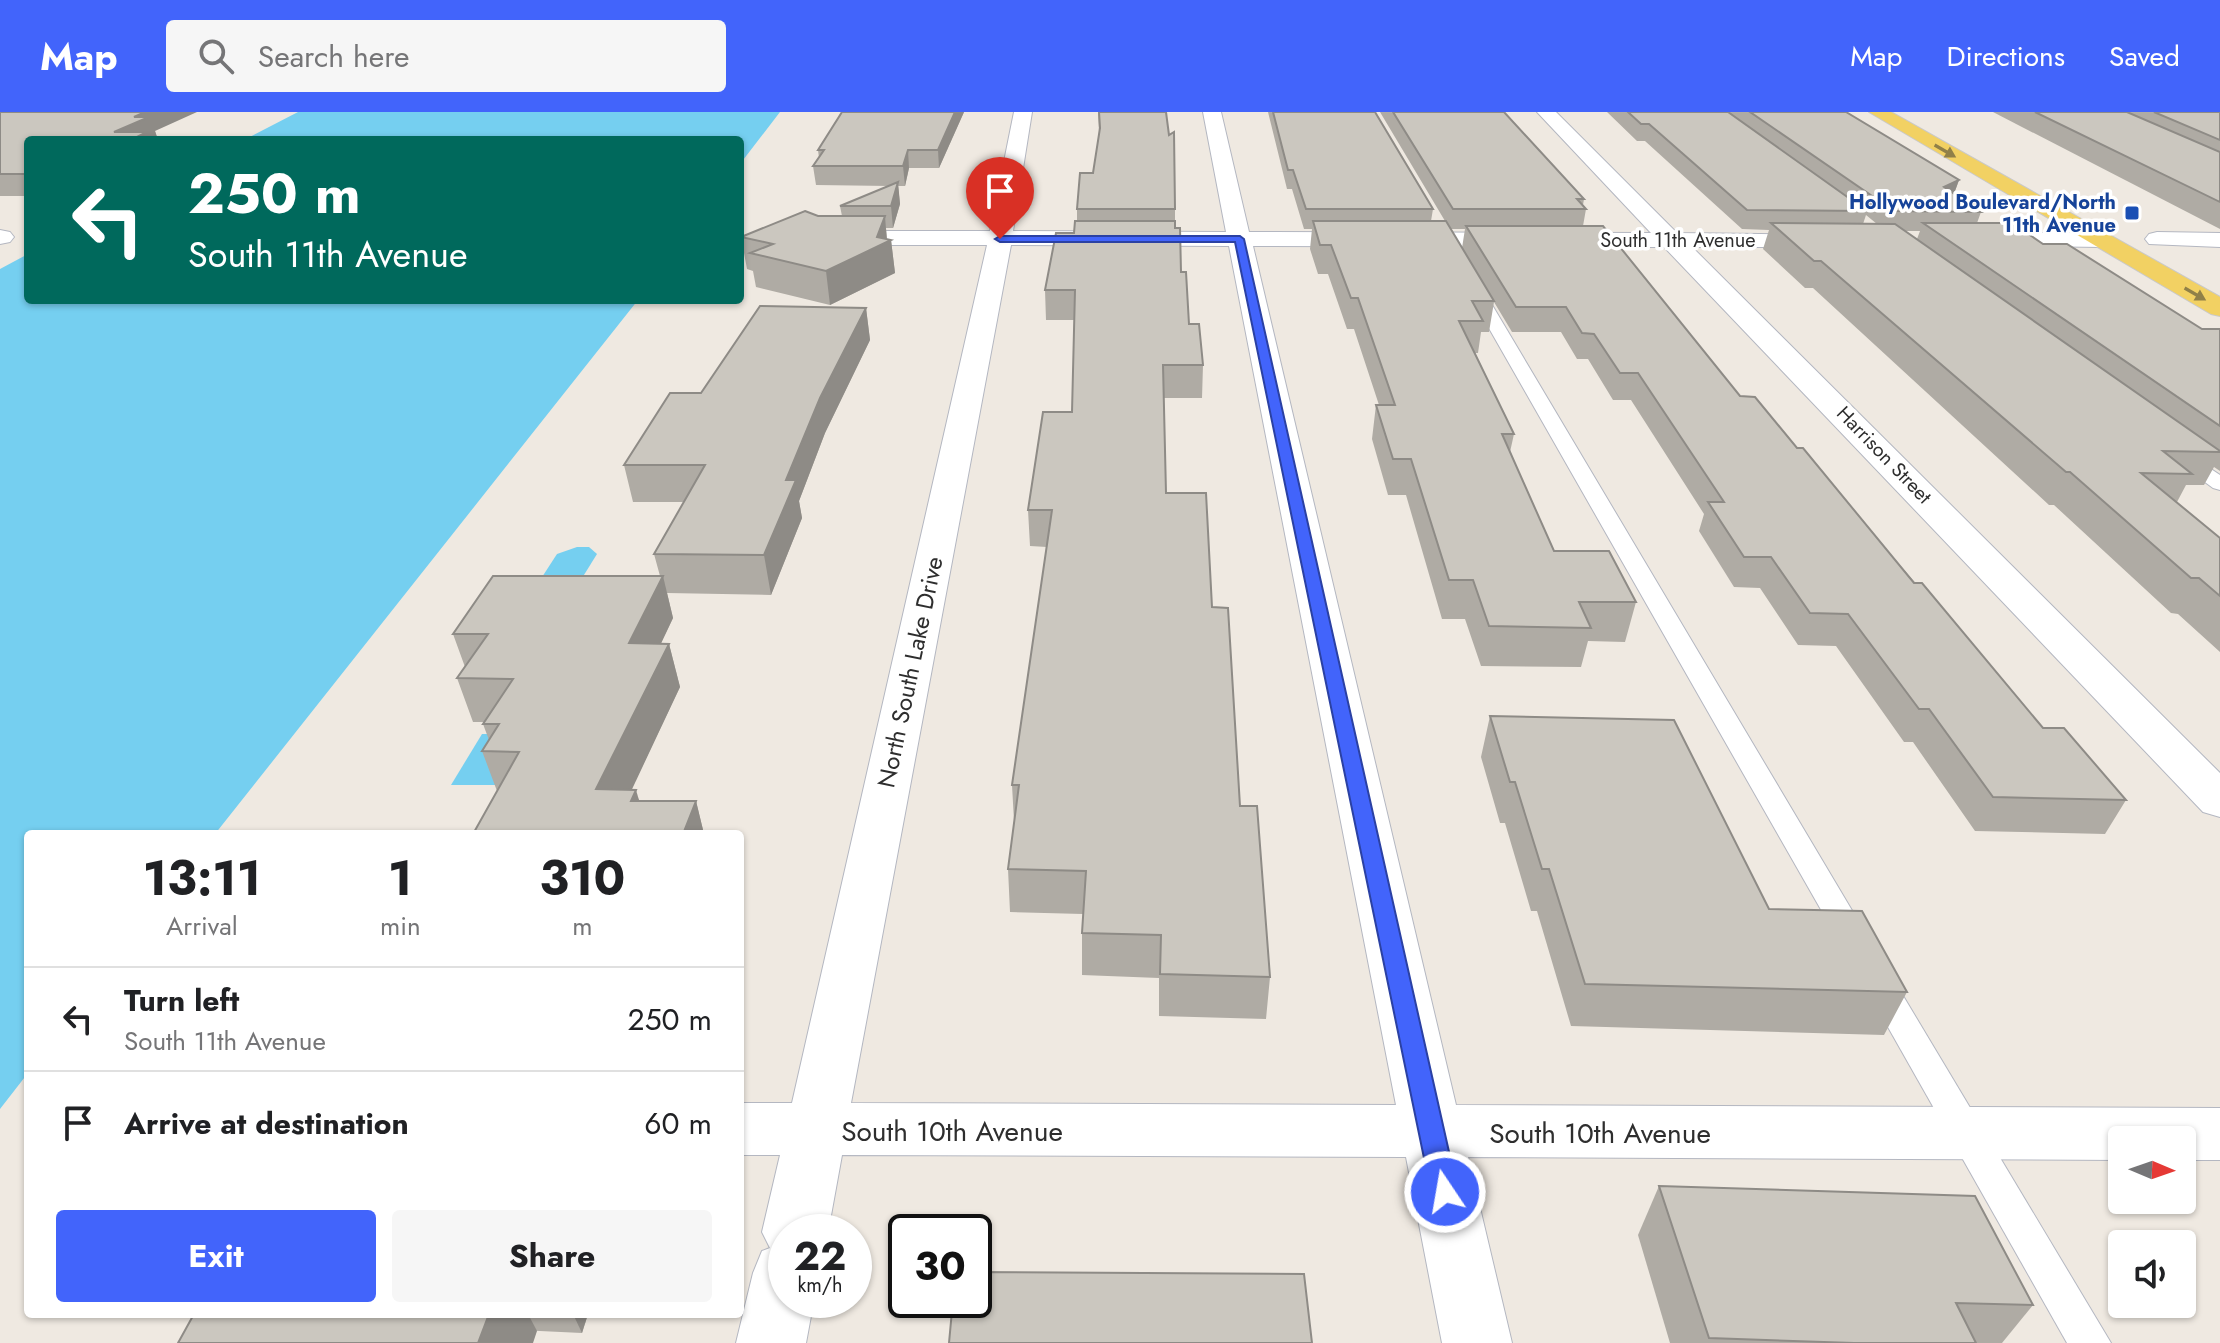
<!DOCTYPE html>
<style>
body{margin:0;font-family:Jost,sans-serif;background:#f6f6f6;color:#202124;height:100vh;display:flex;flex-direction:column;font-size:30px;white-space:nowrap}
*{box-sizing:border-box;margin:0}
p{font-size:26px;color:#757577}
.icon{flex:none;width:44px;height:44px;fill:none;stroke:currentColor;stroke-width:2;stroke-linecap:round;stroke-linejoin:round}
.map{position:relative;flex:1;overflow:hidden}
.details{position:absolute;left:24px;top:718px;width:720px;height:488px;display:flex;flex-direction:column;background:#fff;border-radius:8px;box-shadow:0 2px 6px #0004}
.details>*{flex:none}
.guide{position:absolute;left:24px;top:24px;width:720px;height:168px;border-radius:8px;box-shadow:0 2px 6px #0004;background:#00695c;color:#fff;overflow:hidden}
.needle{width:52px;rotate:92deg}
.controls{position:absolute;left:2108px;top:1014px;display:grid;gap:16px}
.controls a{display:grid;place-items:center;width:88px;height:88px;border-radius:8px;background:#fff;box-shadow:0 2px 6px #0004;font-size:40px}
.speed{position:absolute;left:768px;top:1102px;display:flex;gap:16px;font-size:40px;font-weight:700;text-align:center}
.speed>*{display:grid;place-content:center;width:104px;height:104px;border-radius:50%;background:#fff;box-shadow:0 2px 6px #0004;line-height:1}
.speed small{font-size:20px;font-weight:400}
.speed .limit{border:4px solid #111;border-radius:12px;background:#fff;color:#111}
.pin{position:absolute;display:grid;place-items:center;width:68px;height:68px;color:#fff;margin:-82px -34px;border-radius:50% 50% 50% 0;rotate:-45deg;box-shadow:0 0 8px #0007}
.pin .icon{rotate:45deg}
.me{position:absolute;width:88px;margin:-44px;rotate:348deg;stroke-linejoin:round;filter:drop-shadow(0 0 6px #0008)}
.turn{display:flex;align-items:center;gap:28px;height:168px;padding:0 32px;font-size:36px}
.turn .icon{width:104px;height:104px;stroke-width:2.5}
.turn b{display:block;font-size:56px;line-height:68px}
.eta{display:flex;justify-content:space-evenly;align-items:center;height:136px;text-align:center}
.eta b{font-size:48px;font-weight:700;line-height:56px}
.action{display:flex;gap:16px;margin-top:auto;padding:16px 32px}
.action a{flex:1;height:92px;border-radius:8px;background:#4264fb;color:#fff;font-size:32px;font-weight:700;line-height:92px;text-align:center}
.action a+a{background:#f6f6f6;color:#202124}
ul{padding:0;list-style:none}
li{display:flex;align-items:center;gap:24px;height:104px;padding:0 32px;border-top:2px solid #e0e0e0}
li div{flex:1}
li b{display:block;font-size:30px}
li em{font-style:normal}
header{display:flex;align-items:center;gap:48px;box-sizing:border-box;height:112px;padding:0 40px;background:#4264fb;color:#fff}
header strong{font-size:38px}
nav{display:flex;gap:44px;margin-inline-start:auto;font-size:28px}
.search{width:560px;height:72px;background:#f6f6f6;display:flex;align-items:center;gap:20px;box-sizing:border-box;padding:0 28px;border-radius:8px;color:#757577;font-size:30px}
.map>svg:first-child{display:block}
</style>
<header>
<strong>Map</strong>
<div class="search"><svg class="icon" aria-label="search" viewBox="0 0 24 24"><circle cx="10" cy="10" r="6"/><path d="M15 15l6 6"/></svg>Search here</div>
<nav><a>Map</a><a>Directions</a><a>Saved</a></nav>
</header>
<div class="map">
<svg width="2220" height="1231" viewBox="0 0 2220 1231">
<rect width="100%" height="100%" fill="#efe9e1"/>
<!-- water -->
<g fill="#75cff0">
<polygon points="298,0 780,0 740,52 740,28 244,28"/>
<polygon points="28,142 28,188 638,188 215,722 28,722 28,961 0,997 0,157"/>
<polygon points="577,435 589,435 597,442 574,479 533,479 557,442"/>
<polygon points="482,622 516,622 495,673 451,673"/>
</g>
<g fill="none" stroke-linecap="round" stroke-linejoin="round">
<!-- lane casing -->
<g stroke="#b4b7c1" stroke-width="2">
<g id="lane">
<polygon points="1474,171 1482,176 1866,822 1871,830 1866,838 1855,842 1844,838 1466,176"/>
<polygon points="2182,338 2220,363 2220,378 2213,376 2175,348 2172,344"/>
<polygon points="1879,859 1890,862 2111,1231 2067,1231 1863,871 1868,862"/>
</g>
</g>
<!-- street casing -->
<g stroke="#b4b7c1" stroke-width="2">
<g id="street">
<path d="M1014,0H1032L1013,119L1226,120L1203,0H1221L1249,120L1651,121L1537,0H1556L1677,121L1835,123L1839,128L1835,133L1827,135H1692L2220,661V705L2203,700L1664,135L1253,134L1456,993L2220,996V1048H2182V1028H2122V1048L1468,1045L1512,1231H1442L1406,1045L842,1043L828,1120H786V1188H814L806,1231H736L753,1161L762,1139L770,1136L762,1120L780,1043H740V991H792L987,133H828L820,131L816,126L820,121L828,119H990ZM1011,133L1229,134L1396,993L851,991Z"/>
<polygon points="0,118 10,120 14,125 10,130 0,132"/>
<polygon points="2157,120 2220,121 2220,135 2149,132 2145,127 2149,122"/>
<polygon points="1980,121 2101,121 2109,123 2113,128 2109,133 2101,135 1972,133 1968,128 1972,123"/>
</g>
</g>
<!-- primary casing -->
<g stroke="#c9c9c9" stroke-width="2">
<polygon id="primary" points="1869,0 1891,0 2220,185 2220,204 2211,202"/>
</g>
<!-- lane -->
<use href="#lane" fill="#fff" fill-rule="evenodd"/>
<!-- street -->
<use href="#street" fill="#fff" fill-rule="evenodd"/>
<!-- primary -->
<use href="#primary" fill="#f2d163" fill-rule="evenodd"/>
</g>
<!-- wall -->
<g fill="#afaba4" fill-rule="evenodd">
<polygon points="0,0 155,19 157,25 151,28 28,28 28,84 0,84"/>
<polygon points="964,0 939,56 909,56 905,74 898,74 900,92 893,116 886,116 887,127 891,128 895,161 830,193 756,175 753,159 747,157 741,125 818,104 842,104 840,94 890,74 816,73 813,54 819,46 818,38"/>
<polygon points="1098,0 1175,97 1175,116 1189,212 1203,253 1202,286 1164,286 1166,381 1212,495 1240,694 1270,865 1266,907 1159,904 1159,866 1082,863 1082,821 1083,802 1010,800 1008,757 1014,709 1012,673 1047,435 1030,434 1028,398 1072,300 1074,208 1046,208 1045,178 1074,121 1077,109 1077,97 1093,61 1099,20"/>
<path d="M1268,0H1375L1433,97L1431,109H1445L1380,0H1504L1584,87L1583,93L1586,97L1583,114L1740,284L1797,336L2043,616L2126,688L2105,722L1975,719L1913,630H1904L1836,534L1798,533L1760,476L1734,475L1699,419L1704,402L1631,288H1613L1588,247H1577L1561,220H1512L1494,190L1489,220H1481L1478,241H1475L1514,322L1510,340L1554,439L1636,490L1625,530L1588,529L1581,555L1481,554L1465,507H1442L1406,383H1388L1372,327L1376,293H1379L1354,217H1347L1328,162H1318L1310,137L1312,117H1304L1292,77H1287ZM1451,117H1465L1462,136Z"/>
<path d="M1607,0H1846L1959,68L1954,82L1981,100L1977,111L2043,132L2202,217H2220V359L2214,355L2204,373H2186L2177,390L2220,426V540L2178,502L2171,501L2054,393H2049L1813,176H1805L1763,137L1769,118L1742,117L1645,29H1637ZM1866,103L1877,112H1863ZM1905,119H1920L1917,127Z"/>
<polygon points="1993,0 2220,0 2220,117"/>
<polygon points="866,196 870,228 825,321 799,389 802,406 771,483 667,481 673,506 661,531 669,532 680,575 631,678 640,689 696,689 704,722 473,722 497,679 482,639 489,628 483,612 484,610 473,610 457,566 465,555 453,522 660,464 654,442 684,390 633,390 624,353 701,281"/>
<polygon points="1490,604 1769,797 1907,880 1884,923 1571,914 1537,799 1531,799 1505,711 1500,711 1481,645"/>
<polygon points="1659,1074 2033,1193 2002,1231 1670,1231 1638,1123"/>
<polygon points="194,1202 588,1202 582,1221"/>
</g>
<!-- shaded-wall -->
<g fill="#8e8b86">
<polygon points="145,0 197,0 155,19 157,25 151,28 117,28 114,20 134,5"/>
<polygon points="955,0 964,0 939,56 938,38"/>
<polygon points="908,38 909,56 905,74 903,54"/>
<polygon points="1959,68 1952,87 1944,75"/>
<polygon points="898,70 900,92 893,116 891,94"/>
<polygon points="885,104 887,130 891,128 895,161 830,193 826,159 877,125"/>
<polygon points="866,196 870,228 825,321 799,389 802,406 771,483 764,443 786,368 820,286"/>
<polygon points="663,464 673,506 641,574 629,531"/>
<polygon points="669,532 680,575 611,722 596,677"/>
<polygon points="636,678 649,722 631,689"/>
<polygon points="696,689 704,722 683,722"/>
<polygon points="489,1202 528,1202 537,1219 533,1231 478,1231"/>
<polygon points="573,1202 588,1202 582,1221"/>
</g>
<!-- building -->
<g fill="#cbc7bf" stroke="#8e8b86" stroke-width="2">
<polygon points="0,0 145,0 134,5 149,5 114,20 147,20 131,28 28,28 28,62 0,62"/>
<polygon points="842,0 955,0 938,38 908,38 903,54 813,54 824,38 818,38"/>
<polygon points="1099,0 1166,0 1169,23 1174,20 1175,97 1077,97 1080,61 1093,61 1100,16"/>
<polygon points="1273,0 1375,0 1433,97 1306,97 1293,58 1288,58"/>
<polygon points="1393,0 1504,0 1584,87 1577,87 1586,97 1453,97"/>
<polygon points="1628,0 1728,0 1867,99 1747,98 1649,12 1641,12"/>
<polygon points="1750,0 1846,0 1959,68 1944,75 1981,100 1894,99"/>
<polygon points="2035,0 2127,0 2220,40 2220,90"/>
<polygon points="2154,0 2220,0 2220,28"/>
<polygon points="898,70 891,94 840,94"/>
<polygon points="805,99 818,104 885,104 877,125 891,128 826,159 750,141 773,132 741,125"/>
<polygon points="1075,109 1175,109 1175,116 1180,116 1181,160 1186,160 1189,212 1199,212 1203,253 1163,253 1166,381 1206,381 1212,495 1228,496 1240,694 1257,694 1270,865 1160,862 1161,823 1082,821 1086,759 1008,757 1019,673 1012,673 1052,398 1028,398 1043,300 1072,300 1075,178 1045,178 1056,121 1074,121"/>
<polygon points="1313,109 1446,109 1494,189 1472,189 1483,209 1459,209 1514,322 1502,322 1554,439 1609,439 1636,490 1579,490 1591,516 1489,514 1473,468 1449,468 1411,347 1393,347 1376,293 1395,293 1358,186 1351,186 1331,133 1320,133"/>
<polygon points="1771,111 1895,112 2220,339 2220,340 2163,339 2192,362 2141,361 2220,426 2220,484 2199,466 2191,466 2070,360 2066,360 1821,149 1814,149"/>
<polygon points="1923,111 2012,111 2043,132 2067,132 2202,217 2220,217 2220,314"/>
<polygon points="1466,114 1603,114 1740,284 1755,285 1797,336 1803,336 1914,471 1922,471 2043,616 2064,616 2126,688 1993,685 1929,597 1919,597 1848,502 1810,501 1771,445 1744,445 1708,390 1724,390 1638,261 1620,261 1594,222 1582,221 1566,195 1516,195"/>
<polygon points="760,194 866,196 820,286 786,368 796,368 764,443 654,442 705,353 624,353 670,281 701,281"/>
<polygon points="493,464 663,464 629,531 669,532 596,677 636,678 631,689 696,689 683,722 473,722 519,640 482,639 499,612 483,612 513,567 457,566 488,522 453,522"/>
<polygon points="1490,604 1674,608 1769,797 1862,799 1907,880 1585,872 1549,757 1542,757 1515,670 1510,670"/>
<polygon points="1659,1074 1975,1084 2033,1193 1956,1191 1976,1231 1854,1231 1709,1226"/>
<polygon points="974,1160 1304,1162 1312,1231 949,1231 953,1188 974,1188"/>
<polygon points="194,1202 489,1202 478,1231 178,1231"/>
</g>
<!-- one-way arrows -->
<defs><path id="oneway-solid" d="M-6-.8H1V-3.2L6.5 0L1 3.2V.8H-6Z" transform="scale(2)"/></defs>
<g fill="#908048">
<use href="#oneway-solid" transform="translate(1945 39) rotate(30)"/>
<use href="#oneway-solid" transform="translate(2195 182) rotate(30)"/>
</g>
<!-- route -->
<polygon fill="#4264fb" stroke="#2b41a3" stroke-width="2" points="1240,124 1244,127 1458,1080 1454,1089 1445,1092 1435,1089 1431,1080 1235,130 1000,130 995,127 1000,124"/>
<!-- markers -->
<rect fill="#1a4fb4" stroke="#fff" stroke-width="3" x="2124" y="93" width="16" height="16" rx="4"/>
<g text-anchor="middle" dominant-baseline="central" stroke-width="7" stroke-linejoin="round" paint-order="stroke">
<!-- far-transit labels -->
<g font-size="20" font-weight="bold" fill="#164399" stroke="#fff" text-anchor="end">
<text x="2116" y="90">Hollywood Boulevard/North<tspan x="2116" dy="23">11th Avenue</tspan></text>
</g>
<!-- far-street labels -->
<g font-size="20" fill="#2e2e2e" stroke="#fff">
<text x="1678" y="128">South 11th Avenue</text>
<text transform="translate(1884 343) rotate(46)">Harrison Street</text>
</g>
<!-- street labels -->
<g font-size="24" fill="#2e2e2e" stroke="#fff">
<text transform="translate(910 560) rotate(-78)">North South Lake Drive</text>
</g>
<!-- near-street labels -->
<g font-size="28" fill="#2e2e2e" stroke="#fff">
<text x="952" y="1019">South 10th Avenue</text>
<text x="1600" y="1021">South 10th Avenue</text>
</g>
</g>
</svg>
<div class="controls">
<a><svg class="needle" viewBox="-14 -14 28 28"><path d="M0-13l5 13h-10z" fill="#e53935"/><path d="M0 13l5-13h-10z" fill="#757577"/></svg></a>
<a><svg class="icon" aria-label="sound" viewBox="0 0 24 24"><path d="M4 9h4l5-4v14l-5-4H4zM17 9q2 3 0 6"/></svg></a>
</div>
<div class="speed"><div>22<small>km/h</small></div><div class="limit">30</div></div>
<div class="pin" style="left:1000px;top:127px;background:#d93025"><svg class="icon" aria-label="arrive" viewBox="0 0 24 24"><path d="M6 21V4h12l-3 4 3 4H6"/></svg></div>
<svg class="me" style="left:1445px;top:1080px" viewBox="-20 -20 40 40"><circle r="17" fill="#4264fb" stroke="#fff" stroke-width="3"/><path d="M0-11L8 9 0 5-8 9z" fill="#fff"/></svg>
<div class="guide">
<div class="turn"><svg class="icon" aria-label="left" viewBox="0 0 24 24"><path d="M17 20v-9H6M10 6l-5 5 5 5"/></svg><div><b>250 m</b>South 11th Avenue</div></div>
</div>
<section class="details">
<div class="eta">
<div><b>13:11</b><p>Arrival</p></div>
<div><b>1</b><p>min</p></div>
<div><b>310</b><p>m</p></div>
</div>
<ul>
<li><svg class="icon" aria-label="left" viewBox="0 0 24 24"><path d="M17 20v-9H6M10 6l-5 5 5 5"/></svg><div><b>Turn left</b><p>South 11th Avenue</p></div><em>250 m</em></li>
<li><svg class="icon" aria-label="arrive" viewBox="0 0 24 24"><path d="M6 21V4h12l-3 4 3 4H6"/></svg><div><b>Arrive at destination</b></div><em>60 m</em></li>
</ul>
<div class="action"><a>Exit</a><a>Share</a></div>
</section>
</div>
